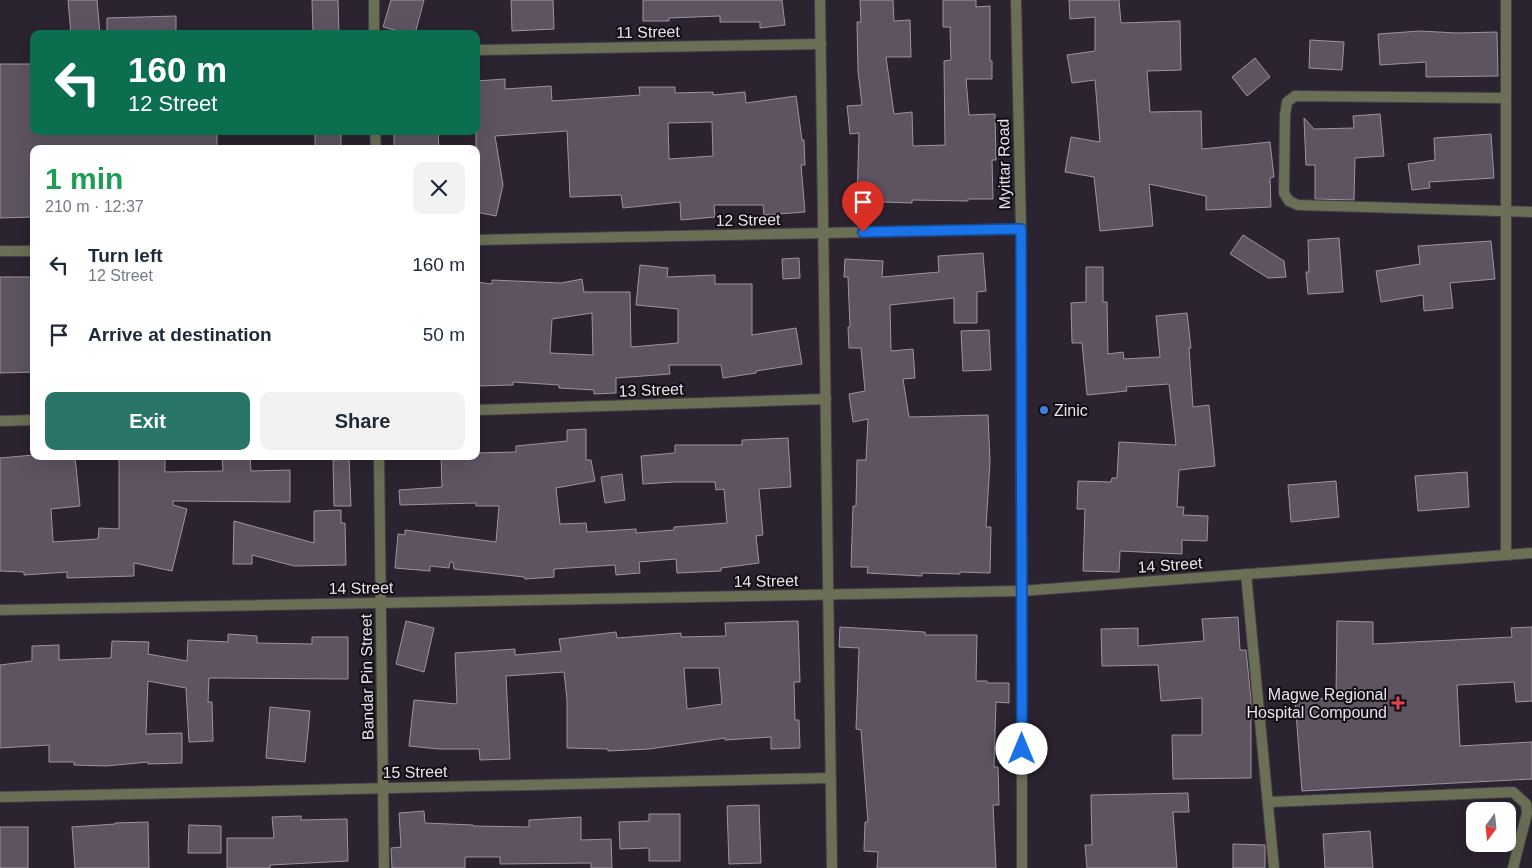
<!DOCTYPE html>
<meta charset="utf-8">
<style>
body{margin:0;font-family:Arial,sans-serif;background:#f2f2f3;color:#1f2937;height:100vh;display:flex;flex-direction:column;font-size:19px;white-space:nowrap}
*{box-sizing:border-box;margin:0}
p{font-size:16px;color:#747a83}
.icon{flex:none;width:28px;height:28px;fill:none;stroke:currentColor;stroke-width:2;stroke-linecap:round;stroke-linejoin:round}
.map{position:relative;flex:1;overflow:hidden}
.panel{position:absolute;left:30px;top:145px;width:450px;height:315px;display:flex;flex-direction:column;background:#fff;border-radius:10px;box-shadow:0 5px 20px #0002}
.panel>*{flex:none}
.banner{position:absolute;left:30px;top:30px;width:450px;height:105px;border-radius:10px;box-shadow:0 5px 20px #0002;background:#0b6e4f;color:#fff;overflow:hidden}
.needle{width:32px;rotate:195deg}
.tools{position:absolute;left:1466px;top:802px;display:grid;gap:10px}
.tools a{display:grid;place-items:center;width:50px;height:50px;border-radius:10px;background:#fff;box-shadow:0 5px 20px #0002;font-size:25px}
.pin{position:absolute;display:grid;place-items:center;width:42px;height:42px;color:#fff;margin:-51px -21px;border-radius:50% 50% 50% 0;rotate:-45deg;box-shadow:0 0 5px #0007}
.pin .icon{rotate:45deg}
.me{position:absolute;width:55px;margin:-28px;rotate:0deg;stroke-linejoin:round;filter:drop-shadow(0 0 4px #0008)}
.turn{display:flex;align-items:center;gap:18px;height:105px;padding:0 15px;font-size:22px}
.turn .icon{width:65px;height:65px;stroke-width:2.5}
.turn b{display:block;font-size:35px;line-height:42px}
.round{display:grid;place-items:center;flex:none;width:52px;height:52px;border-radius:10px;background:#f2f2f3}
.head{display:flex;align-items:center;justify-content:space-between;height:85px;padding:0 15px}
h1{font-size:30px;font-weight:700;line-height:38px;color:#1e9e55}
.cta{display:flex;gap:10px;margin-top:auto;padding:10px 15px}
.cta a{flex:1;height:58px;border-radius:10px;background:#297669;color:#fff;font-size:20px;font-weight:700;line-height:58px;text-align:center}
.cta a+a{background:#f2f2f3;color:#1f2937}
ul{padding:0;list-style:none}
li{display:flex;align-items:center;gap:15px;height:70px;padding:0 15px}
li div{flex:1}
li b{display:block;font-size:19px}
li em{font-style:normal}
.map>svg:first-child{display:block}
</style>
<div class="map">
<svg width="1532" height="868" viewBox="0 0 1532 868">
<rect width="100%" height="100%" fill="#2b232f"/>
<!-- building -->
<g fill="#5d5361" stroke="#9d92a1" fill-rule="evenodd">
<polygon points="68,0 97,0 100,34 71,34"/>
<polygon points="312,0 338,0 339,34 313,34"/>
<polygon points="391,0 424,0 415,34 409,34 383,27"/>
<polygon points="511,0 553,0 554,29 512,31"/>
<polygon points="643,0 782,0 785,25 760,28 760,22 720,22 720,16 669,18 669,21 643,21"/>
<polygon points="860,0 893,0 894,21 910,20 911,57 886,57 894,114 912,112 913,146 945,145 944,61 951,60 950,27 943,27 943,0 976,0 976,7 990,6 990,61 992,61 992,79 966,79 969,115 995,114 996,160 992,160 993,199 968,199 968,201 912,200 912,203 857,201 859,133 850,134 847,106 862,105 858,71 857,22 861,22"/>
<polygon points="1069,0 1119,0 1121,23 1180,21 1181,70 1147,71 1150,112 1201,111 1202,149 1270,142 1274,177 1270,178 1271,207 1206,210 1206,196 1149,184 1153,226 1100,231 1094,177 1065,172 1071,137 1100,142 1095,80 1072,83 1067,55 1095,51 1095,17 1070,19"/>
<polygon points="176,16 176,34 107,34 107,18"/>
<polygon points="1420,31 1457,33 1497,32 1498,76 1426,77 1426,62 1380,65 1378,34"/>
<polygon points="1310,40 1344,42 1342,70 1309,68"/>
<polygon points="1255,58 1270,77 1247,96 1232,77"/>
<polygon points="0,64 34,64 34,131 217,131 217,149 34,149 34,217 0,218"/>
<path d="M505,79V89L551,86L552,101L640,95L639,87H675V93L713,92V95L745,92L746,103L796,96L802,140H804L805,165H801L805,212L764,215L763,205H714L715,217L681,220L680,202L623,208L621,195L570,197L567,131L495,136L503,185L496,216L476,212V81ZM712,122L713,156L669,159L668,123Z"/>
<polygon points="1380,114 1384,156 1355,158 1354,200 1315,199 1315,165 1306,165 1304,118 1314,129 1354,128 1353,116"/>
<rect x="315" y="131" width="26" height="18"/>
<polygon points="394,131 438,131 439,149 394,149"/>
<polygon points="1491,134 1494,178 1429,182 1430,188 1412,190 1408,164 1435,160 1434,138"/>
<polygon points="1243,235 1284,261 1286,277 1268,278 1230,254"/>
<polygon points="1339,238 1343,292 1308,294 1306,272 1309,272 1308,240"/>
<polygon points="1491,241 1495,279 1450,283 1453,308 1424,311 1423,295 1381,302 1376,271 1420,264 1418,246"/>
<polygon points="983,253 986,291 977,292 977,323 954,323 954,298 890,305 891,351 913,349 915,378 903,379 909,417 988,415 990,462 986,527 991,527 990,573 960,572 960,574 922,573 922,576 867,573 868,567 851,567 853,506 856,506 857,460 866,460 868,419 853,422 849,394 865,391 861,348 849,348 848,327 850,327 848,277 844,277 845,259 883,261 882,277 939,272 938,256"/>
<polygon points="799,258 800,278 783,279 782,259"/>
<path d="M640,265L668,268L667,277L715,275V284H752V335L796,328L802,364L756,371V373L723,378L721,365H669L670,374L616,378V393L594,394V390L559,388V385L513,382V385L476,386V282L492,284V280L561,283L582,279L584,292H630L631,347L678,343V309L636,305ZM592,313L593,355L550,353L552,319Z"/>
<polygon points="1086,267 1103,267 1103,302 1107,302 1108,354 1123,352 1124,359 1160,357 1156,316 1187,313 1191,348 1189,348 1193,407 1209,405 1215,466 1179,470 1177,507 1184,507 1183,515 1208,516 1207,541 1182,540 1182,554 1120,551 1119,572 1083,571 1085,509 1077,509 1078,481 1111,482 1112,478 1117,478 1119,442 1176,445 1169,384 1126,387 1127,391 1087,395 1082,343 1072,343 1071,303 1086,302"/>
<polygon points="0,277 34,277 34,372 0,373"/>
<polygon points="989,330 991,370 963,371 961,331"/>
<polygon points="586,429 586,460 591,460 595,481 556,488 560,524 586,523 587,532 636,529 636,533 674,530 674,527 727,523 724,489 716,490 715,482 675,482 643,484 641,456 675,453 675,445 742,445 742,440 788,438 791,487 759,489 763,535 756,536 759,563 721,568 721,571 677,573 676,559 639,562 640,573 616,575 615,565 554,569 554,577 525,579 524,577 454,569 453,562 450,562 449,568 430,566 430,571 395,568 398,534 405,535 405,530 496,542 499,506 476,506 476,503 400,505 399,490 442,487 441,456 476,456 476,453 516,452 516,446 567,441 567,430"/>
<polygon points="34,455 75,456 80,506 51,509 53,542 98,539 99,528 119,529 119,457 165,457 165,472 223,471 222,456 250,456 251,471 290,470 290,502 173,501 173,505 187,509 172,571 134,563 134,576 67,578 67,572 24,575 24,572 0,571 0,458"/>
<polygon points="349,459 351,506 334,506 333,460"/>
<polygon points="1467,472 1469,507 1418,511 1415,476"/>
<polygon points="622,474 625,500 605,503 601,477"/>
<polygon points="1336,481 1339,517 1291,522 1288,485"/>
<polygon points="341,510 341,523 345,523 346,565 294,566 252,555 252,564 233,564 234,521 314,543 314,511"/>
<polygon points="1238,617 1240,650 1246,650 1251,700 1251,778 1173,779 1172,735 1202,735 1202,698 1161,701 1158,665 1102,666 1101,629 1138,628 1138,646 1204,641 1202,619"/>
<polygon points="406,621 434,628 424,672 396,664"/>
<path d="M798,621L800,682H794L795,720H799L800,748L771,749V737L725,740V738L649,749L608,751V749L567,748V700L564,672L506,676L510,759L480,760L479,749H439L409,746L414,700L457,704L455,653L515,649V655L561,651L559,639L616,632L617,638L681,633V637L726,636L725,623ZM684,668H719L722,704L687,709Z"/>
<polygon points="1337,621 1373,622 1373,644 1512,637 1511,628 1532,627 1532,701 1516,702 1514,682 1457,685 1460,746 1532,742 1532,779 1302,791 1295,700 1336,698"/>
<polygon points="840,627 925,632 925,635 977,635 976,681 987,681 987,683 1009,683 1009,703 996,702 994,767 998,767 999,805 993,805 996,868 877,868 878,852 864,851 865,822 868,822 861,730 856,729 859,648 839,647"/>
<polygon points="228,634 257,636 257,643 312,644 312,637 348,637 348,679 209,678 208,702 212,702 213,741 189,742 186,688 148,681 146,734 182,733 182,763 148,764 148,762 106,766 74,765 74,762 49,762 49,745 0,748 0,665 32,661 32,646 59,645 59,660 111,658 112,641 149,642 148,654 187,661 188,640 228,642"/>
<polygon points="270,707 310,711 305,762 266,758"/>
<polygon points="1188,793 1189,812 1173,812 1177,868 1087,868 1085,845 1092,845 1091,795"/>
<polygon points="759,805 761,863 729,864 727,806"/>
<polygon points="424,811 425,823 473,825 473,826 529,827 529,820 581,817 581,840 611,839 612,868 591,868 591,863 500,864 500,857 465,857 465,868 392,868 391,848 401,847 399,813"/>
<polygon points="649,814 680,814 680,861 649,861 649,848 620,849 619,822 649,821"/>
<polygon points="301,816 301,820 347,819 348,861 270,865 270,868 227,868 227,838 274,838 272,817"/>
<polygon points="148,822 149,868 75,868 72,827 115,824 115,823"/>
<polygon points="189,825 221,826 221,853 188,853"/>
<rect x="0" y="827" width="28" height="41"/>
<polygon points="1370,831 1373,868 1325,868 1323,834"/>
<polygon points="1233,844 1265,845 1265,868 1233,868"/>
</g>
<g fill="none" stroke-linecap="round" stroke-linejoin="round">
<!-- street casing -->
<g stroke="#463e49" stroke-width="12">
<g id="street">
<polyline points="374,0 374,34"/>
<polyline points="820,0 832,868"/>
<polyline points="1016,0 1021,229 1022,868"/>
<polyline points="1506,0 1506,555"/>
<polyline points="476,50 821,44"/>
<polyline points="1506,98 1295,96 1287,102 1285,115 1284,193 1289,201 1298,205 1532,212"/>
<polyline points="375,131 376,149"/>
<polyline points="476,240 1021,229"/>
<polyline points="0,251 34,251"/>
<polyline points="476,410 826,399"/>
<polyline points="0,421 34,420"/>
<polyline points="379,456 384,868"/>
<polyline points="1246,574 1274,868"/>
<polyline points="0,610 1021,591 1532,553"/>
<polyline points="0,797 831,778"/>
<polyline points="1268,802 1513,792 1526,804 1527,813 1513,868"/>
</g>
</g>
<!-- street -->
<use href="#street" stroke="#6b6f55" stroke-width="10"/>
</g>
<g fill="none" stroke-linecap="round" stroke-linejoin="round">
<!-- route casing -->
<g stroke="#114b97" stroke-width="12">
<polyline id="route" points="863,232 1021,229 1022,749"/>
</g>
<!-- route -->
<use href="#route" stroke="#1a73e8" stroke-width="9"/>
</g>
<!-- markers -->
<circle fill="#3f7fe0" stroke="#120e13" stroke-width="2" cx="1044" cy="410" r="5"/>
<path fill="#e0444e" stroke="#120e13" stroke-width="2" d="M1395.5 695.5h5v5h5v5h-5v5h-5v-5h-5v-5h5z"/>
<g text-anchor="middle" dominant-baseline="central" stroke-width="4" stroke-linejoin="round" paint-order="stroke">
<!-- street labels -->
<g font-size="16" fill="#e9e3eb" stroke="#120e13">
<text transform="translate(648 32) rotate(-1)">11 Street</text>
<text transform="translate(1004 164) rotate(-91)">Myittar Road</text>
<text transform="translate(748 220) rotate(-1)">12 Street</text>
<text transform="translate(651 390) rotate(-2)">13 Street</text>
<text transform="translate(1170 565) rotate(-4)">14 Street</text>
<text transform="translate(766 581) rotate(-1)">14 Street</text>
<text transform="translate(361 588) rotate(-1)">14 Street</text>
<text transform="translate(367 677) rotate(-91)">Bandar Pin Street</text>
<text transform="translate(415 772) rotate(-1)">15 Street</text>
</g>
<!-- poi labels -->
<g font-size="16" fill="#e9e3eb" stroke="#120e13" text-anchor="start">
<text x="1054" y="410">Zinic</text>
<text x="1387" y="694" text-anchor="end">Magwe Regional<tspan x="1387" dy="18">Hospital Compound</tspan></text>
</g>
</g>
</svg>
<div class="tools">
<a><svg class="needle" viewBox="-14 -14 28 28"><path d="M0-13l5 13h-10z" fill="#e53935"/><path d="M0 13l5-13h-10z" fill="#747a83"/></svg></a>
</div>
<div class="pin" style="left:863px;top:232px;background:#d93025"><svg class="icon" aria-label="arrive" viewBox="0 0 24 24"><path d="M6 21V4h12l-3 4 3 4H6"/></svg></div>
<svg class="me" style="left:1022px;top:749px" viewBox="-20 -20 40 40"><circle r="19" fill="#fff"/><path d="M0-13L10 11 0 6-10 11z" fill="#1a73e8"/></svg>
<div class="banner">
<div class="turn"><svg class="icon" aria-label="left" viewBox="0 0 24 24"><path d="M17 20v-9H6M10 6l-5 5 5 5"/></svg><div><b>160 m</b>12 Street</div></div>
</div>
<section class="panel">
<div class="head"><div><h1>1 min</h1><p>210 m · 12:37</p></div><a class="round"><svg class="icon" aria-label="close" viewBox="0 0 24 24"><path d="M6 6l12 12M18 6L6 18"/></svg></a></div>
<ul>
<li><svg class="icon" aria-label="left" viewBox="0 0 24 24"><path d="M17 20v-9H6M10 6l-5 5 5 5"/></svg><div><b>Turn left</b><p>12 Street</p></div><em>160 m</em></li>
<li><svg class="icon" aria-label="arrive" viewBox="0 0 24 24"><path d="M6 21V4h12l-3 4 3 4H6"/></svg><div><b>Arrive at destination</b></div><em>50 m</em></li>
</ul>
<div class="cta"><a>Exit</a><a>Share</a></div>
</section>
</div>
